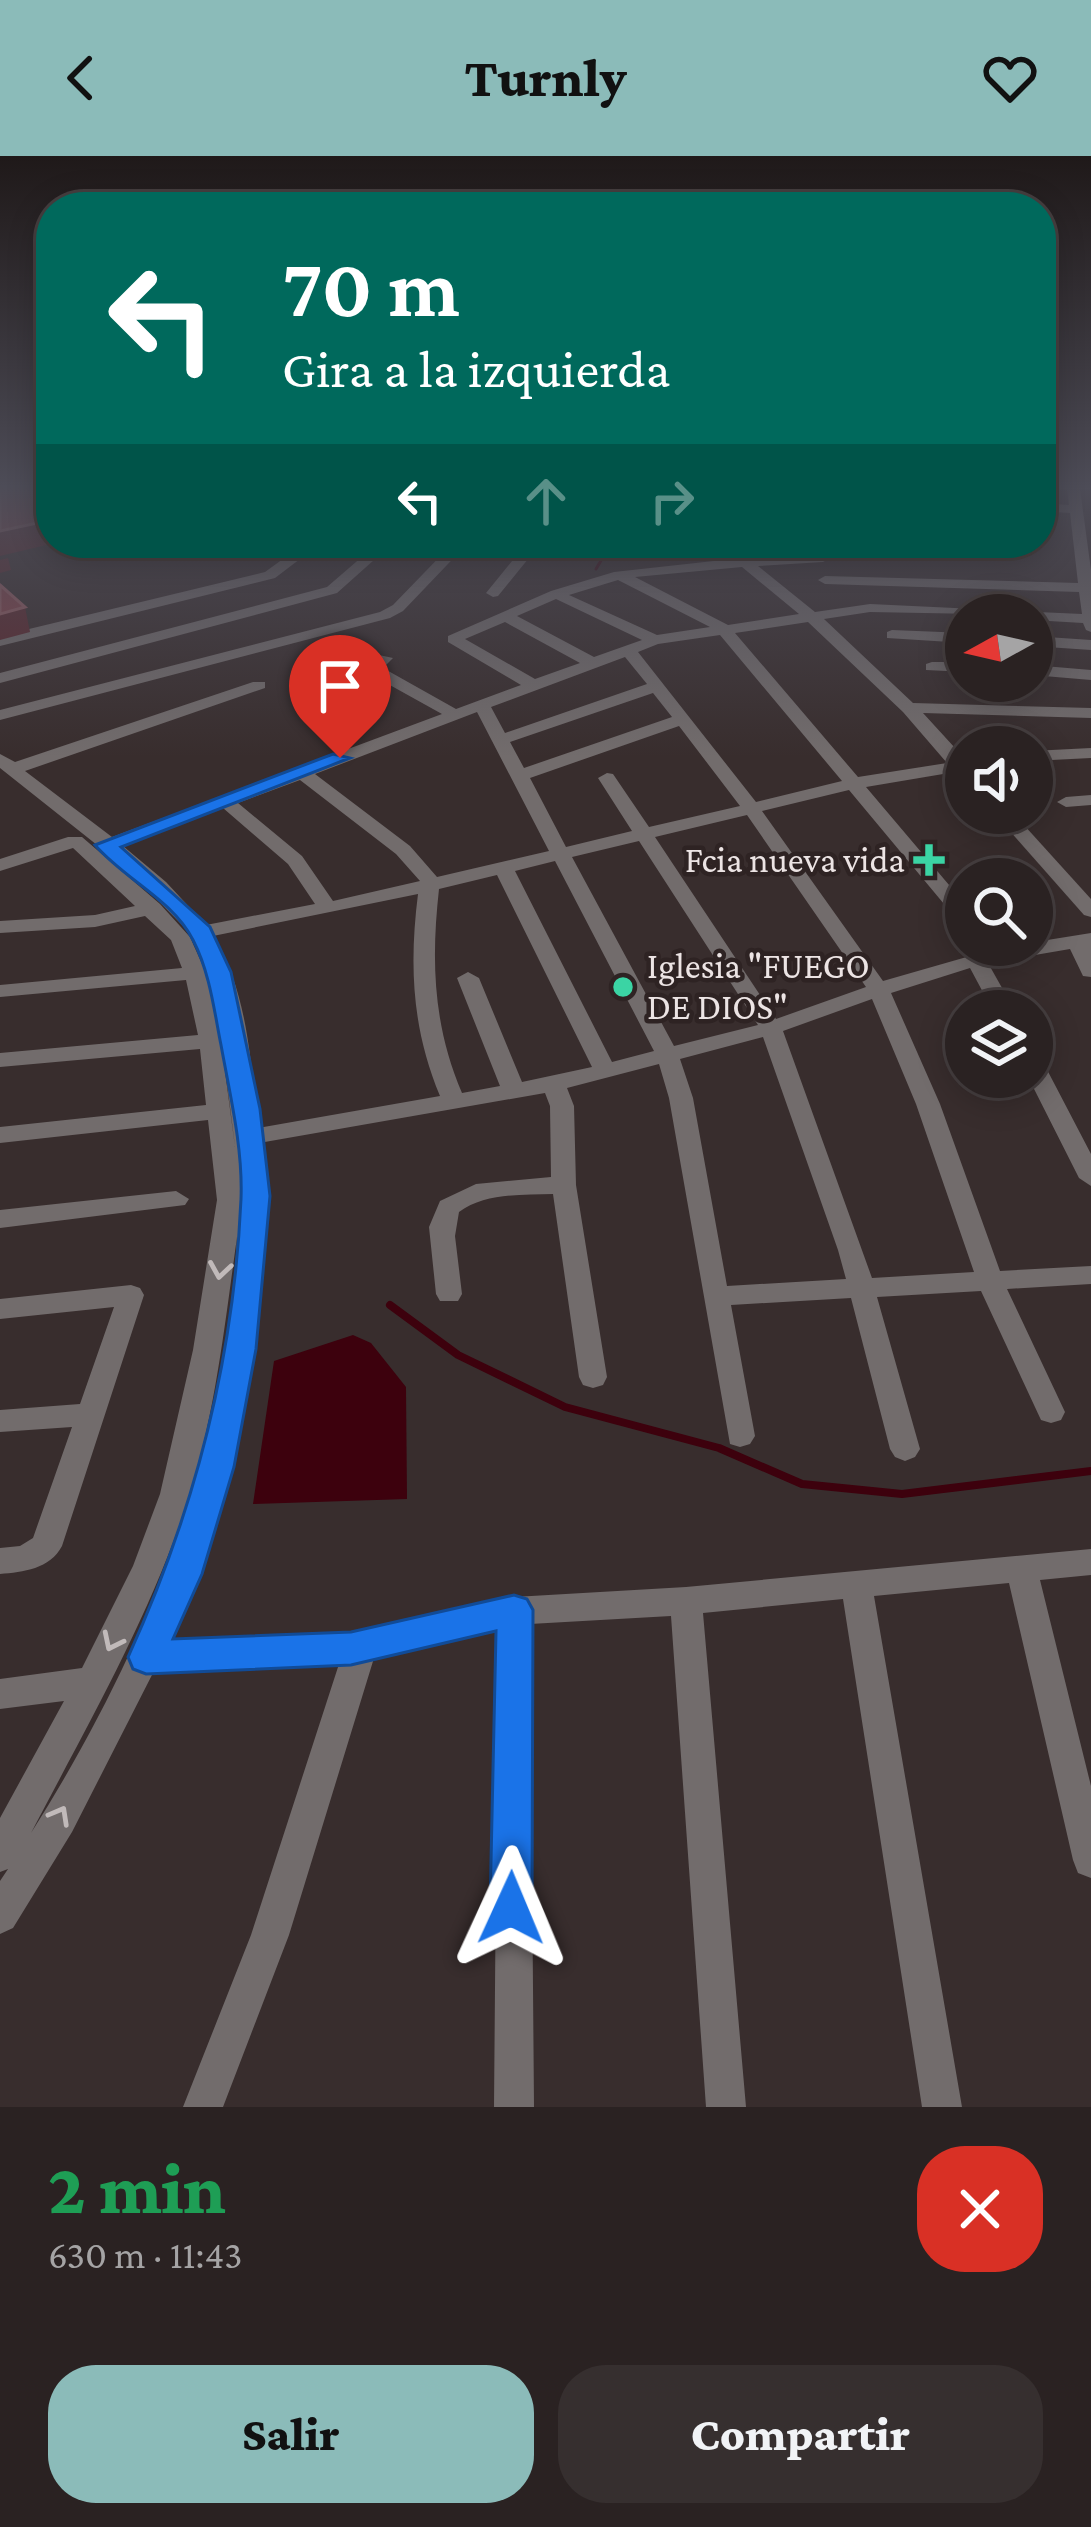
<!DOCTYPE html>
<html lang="es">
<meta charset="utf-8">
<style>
body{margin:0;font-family:"Crimson Pro",serif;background:#362f2f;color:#f1f3f6;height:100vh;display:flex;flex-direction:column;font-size:45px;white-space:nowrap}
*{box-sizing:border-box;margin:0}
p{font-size:39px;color:#a5a4a5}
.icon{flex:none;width:66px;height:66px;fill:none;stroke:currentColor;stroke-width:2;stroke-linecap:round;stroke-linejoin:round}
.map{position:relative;height:1951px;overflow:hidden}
.panel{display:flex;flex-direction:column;background:#2a2222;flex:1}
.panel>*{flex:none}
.guide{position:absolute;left:36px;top:36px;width:1020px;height:366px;border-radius:48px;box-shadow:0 6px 30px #0003,0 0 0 3px #463f40;background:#00695c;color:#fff;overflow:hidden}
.needle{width:78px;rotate:262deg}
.buttons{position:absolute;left:945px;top:438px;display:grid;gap:24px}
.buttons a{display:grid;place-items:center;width:108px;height:108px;border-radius:50%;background:#2a2222;box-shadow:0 6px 30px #0003,0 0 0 3px #463f40;font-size:60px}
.pin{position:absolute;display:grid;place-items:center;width:102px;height:102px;color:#fff;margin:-123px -51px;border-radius:50% 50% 50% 0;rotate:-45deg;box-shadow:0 0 12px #0007}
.pin .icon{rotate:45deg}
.me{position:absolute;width:132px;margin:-66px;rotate:1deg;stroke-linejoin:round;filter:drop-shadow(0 0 9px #0008)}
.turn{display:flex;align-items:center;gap:42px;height:252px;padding:0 48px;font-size:54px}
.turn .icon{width:156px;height:156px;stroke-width:2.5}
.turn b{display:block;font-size:84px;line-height:102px}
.lanes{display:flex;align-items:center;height:114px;padding:0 48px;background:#0003;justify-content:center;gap:60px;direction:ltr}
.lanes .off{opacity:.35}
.round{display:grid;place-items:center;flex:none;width:126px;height:126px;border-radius:48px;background:#362f2f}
.headline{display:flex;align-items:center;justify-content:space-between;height:204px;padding:0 48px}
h1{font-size:72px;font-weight:800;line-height:90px;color:#1e9e55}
.primary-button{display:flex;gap:24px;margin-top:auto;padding:24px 48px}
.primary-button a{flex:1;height:138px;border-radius:48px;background:#8bbbb9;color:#111;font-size:48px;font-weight:800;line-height:138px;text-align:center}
.primary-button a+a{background:#362f2f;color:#f1f3f6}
header{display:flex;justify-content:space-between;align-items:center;height:156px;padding:0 48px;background:#8bbbb9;color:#111;font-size:54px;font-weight:800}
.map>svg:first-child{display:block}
</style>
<header><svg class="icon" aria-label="back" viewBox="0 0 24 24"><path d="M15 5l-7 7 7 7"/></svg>Turnly<svg class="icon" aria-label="heart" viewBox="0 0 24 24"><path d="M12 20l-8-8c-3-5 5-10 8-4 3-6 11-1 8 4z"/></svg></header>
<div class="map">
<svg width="1091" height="1951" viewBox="0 0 1091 1951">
<rect width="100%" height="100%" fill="#382d2d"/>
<!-- water -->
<polygon fill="#3d010d" points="353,1179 371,1187 406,1231 407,1343 253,1348 274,1205"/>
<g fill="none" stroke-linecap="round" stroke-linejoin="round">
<!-- stream-far1 -->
<polyline stroke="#3d010d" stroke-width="3" points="595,387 621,394 602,403 596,413"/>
<!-- stream -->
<polyline stroke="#3d010d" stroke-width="8" points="390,1149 458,1199 565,1251 719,1292 802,1328 902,1338 1091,1315"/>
<!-- minor -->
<g fill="#726c6c" fill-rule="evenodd">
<path d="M1041,328H1091V334L1080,333L1091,414V476L1086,474L1083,467L1032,464V459L870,456L824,463L913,547L1091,552V562L923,557L966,604V621L955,616L866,631L966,749V768L959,766L849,634L762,655L883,825L998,792L1091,777V821L1083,820L1070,793L988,807L1015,855H993L970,812L891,837L940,948L1000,1115L1091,1110V1128L1007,1133L1065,1256L1061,1264L1051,1267L1041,1264L981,1135L877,1141L920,1293L915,1301L905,1305L895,1301L890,1293L851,1142L731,1149L755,1280L750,1288L740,1291L730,1288L669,942L659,908L567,932L574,950L576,1029L607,1221L603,1229L593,1232L583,1229L579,1221L553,1038C521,1039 485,1037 459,1056L455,1080L462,1138L458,1145H440L436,1138L429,1071L440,1045L476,1028L551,1021L550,950L545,937L259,987C277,1156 239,1332 168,1486L351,1478L514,1441L686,1431L1091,1393V1419L1040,1424L1091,1630V1722L1078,1717L1073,1704L1009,1427L874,1440L962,1951H922L843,1443L703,1457L746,1951H706L671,1460L530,1468L534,1951H494L498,1473L374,1502L289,1779L223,1951H183L251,1779L339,1508L154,1515L72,1676L13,1772L0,1778V1725L8,1713L0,1716V1662L64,1545L0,1553V1523L82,1512L133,1410L160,1338L193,1194L217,1044L208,964L0,987V971L206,949L200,893L0,911V897L198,879L186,824L0,841V829L182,812L171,784L145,760L95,771L0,777V765L95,759L135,750L73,692L0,715V703L68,681H82L160,748L190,781L206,817L221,885L235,991L217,846L207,808L191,778L126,712L0,612V598L15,606L253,526H265V532L25,615L112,681L442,558L370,518L365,509L379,499L393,502L383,512L456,553L521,529L448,486V480L551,435L614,416L732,403L724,397L642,391L635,387H730L749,402L807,399L802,395L809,391L914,387L897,396L826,399L830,402L823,406L758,410L815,456L870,448L1082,458L1079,436L825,428L818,424L825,420L1078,427L1070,357L1041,355V347L1069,349L1067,333L1042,332ZM742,411L799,458L728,469L635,421ZM618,424L710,471L657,479L569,439ZM556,443L642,484L594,501L517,460ZM505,466L580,507L535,523L465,483ZM808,466L903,556L947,607L858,621L735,477ZM720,479L842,625L756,646L638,496L658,488ZM625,501L647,528L505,577L491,551ZM653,537L672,561L524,612L510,586ZM477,556L549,695L437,721L410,690L315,618ZM679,570L740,650L649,671L613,618L607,617L598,622L632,675L566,691L530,622ZM300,624L396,698L420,725L333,745L302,700L238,647ZM223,652L288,708L315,748L206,769L166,726L123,690ZM747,659L866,831L776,863L655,681ZM639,685L758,869L674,890L572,701ZM555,705L654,895L612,906L515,715ZM497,719L592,911L522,926L479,822L468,816L457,822L500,930L462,937C433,869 431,805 439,733ZM418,738C409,810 412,873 440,940L258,972C251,909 248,835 213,780ZM872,843L916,948L974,1116L872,1122L783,875ZM763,881L838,1094L846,1123L727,1130L693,942L680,903ZM237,1081C227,1295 145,1497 31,1677C88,1568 150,1461 188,1344C215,1260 225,1167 237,1081Z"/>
<polygon points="1041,374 1051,375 1053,378 1041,382"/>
<polygon points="305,387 321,387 275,422 0,490 0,480 265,416"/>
<polygon points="378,387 393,387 337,437 0,527 0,517 327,431"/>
<polygon points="453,387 468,387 403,455 390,462 0,564 0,554 380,456 393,449"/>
<polygon points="502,387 527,387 537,392 498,440 493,441 486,437 521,394"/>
<polygon points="892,474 966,477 966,487 887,482 887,476"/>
<polygon points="1032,480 1091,484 1091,494 1032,490"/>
<polygon points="932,506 966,506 966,516 926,514 926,508"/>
<polygon points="1032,509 1091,514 1091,524 1032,519"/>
<polygon points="1091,592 1091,602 1032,605 1032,595"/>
<polygon points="1091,639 1091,649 1066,651 1057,646 1066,641"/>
<polygon points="994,657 1013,657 1091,743 1091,761 1084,759"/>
<polygon points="1032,899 1043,906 1091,998 1091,1030 1079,1022 1028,921 1032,921"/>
<polygon points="176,1035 189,1043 185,1049 0,1072 0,1054"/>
<path d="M131,1129L140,1132L144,1139L62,1390C50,1413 23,1416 0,1418V1392L20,1390L33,1382L72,1271L0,1276V1254L80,1248L114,1151L0,1163V1143Z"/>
</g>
</g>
<!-- shaded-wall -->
<g fill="#5a262c">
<polygon points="51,364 51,387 55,387 0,400 0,375"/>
<polygon points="8,402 11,414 0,417 0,404"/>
<polygon points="25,451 30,476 0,484 0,458"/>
</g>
<!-- building -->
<g fill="#86424a" stroke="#965c62" stroke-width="3">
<polygon points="0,328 51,328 51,364 0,375"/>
<polygon points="0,429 25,451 0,458"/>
</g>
<!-- one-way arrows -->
<defs><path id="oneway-chevron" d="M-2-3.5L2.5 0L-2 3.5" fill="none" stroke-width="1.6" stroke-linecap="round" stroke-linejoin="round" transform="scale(3)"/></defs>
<g stroke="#c1baba">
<use href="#oneway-chevron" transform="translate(220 1114) rotate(99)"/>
<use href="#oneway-chevron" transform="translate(112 1486) rotate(116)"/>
<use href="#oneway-chevron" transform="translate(60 1659) rotate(-61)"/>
</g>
<!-- sky -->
<linearGradient id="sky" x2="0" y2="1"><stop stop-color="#1f1919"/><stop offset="0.55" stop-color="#4d4c57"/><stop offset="1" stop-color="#4d4c57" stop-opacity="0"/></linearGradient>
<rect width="1091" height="601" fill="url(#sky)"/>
<!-- route -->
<path fill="#1a73e8" stroke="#114b97" stroke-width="3" d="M333,598L350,602L121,691L210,771L231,816L260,953L270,1040L256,1193L234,1311L202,1418L173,1483L351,1476L514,1439L527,1443L533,1454L532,1752L526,1767L511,1773L496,1767L490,1752L496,1475L351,1509L146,1518L133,1513L128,1501C194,1357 234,1202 241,1043C243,992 230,939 221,889C214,854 210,817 193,784C173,744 124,723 95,689Z"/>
<!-- markers -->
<g fill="#3bd4a4" stroke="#2e2323" stroke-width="4.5">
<path d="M923 686h12v12h12v12h-12v12h-12v-12h-12v-12h12z"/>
<circle cx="623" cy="831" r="12"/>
</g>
<g text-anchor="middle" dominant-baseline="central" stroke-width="9" stroke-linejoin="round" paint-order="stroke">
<!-- poi labels -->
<g font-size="36" fill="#ece4e4" stroke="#2e2323" text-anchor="end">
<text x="905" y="704">Fcia nueva vida</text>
<text x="647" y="810" text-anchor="start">Iglesia "FUEGO<tspan x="647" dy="41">DE DIOS"</tspan></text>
</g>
</g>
</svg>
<div class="buttons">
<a><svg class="needle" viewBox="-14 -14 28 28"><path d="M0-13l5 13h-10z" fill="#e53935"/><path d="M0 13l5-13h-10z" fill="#a5a4a5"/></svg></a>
<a><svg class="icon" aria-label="sound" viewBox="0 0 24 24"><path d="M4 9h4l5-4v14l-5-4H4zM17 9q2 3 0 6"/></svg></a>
<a><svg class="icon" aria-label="search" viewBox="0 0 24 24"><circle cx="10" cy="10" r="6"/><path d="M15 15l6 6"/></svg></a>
<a><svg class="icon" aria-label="layers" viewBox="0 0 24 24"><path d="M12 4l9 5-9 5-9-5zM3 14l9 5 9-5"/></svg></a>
</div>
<div class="pin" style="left:340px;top:602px;background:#d93025"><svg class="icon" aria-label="arrive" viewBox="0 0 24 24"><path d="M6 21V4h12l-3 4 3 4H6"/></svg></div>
<svg class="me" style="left:511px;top:1752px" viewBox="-20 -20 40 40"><path d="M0-17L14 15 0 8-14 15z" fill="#1a73e8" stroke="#fff" stroke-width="4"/></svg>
<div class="guide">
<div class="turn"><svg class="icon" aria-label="left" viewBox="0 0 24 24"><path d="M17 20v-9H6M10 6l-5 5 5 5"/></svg><div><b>70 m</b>Gira a la izquierda</div></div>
<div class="lanes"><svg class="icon" aria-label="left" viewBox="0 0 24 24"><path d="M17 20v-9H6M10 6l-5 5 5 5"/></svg><svg class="icon off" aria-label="ahead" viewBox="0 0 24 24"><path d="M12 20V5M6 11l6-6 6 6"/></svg><svg class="icon off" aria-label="right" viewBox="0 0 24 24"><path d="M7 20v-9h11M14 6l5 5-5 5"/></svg></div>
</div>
</div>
<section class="panel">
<div class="headline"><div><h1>2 min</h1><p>630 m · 11:43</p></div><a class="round" style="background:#d93025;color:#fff"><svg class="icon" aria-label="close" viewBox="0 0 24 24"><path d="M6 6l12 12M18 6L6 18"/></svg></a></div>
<div class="primary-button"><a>Salir</a><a>Compartir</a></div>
</section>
